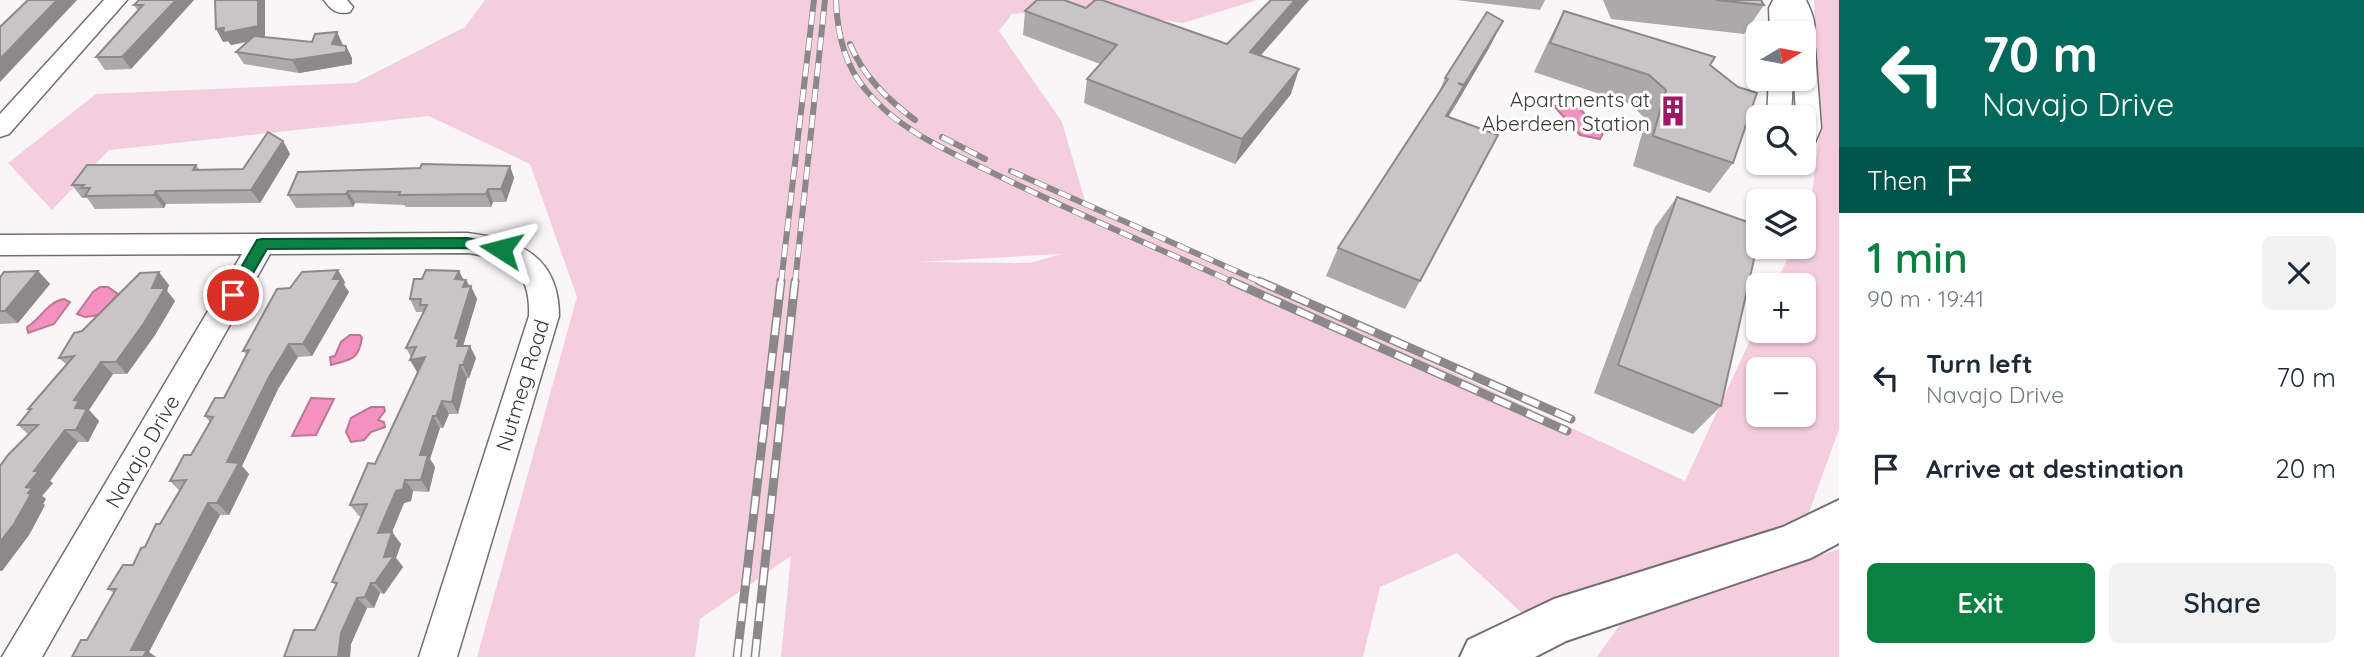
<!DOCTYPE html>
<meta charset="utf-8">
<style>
body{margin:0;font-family:Quicksand,sans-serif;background:#f2f2f3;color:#1f2937;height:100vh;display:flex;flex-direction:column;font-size:26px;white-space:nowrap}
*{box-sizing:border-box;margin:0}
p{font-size:23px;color:#747a83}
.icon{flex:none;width:38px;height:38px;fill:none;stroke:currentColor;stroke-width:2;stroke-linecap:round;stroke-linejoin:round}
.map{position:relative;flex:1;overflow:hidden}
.side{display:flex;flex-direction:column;background:#fff;width:525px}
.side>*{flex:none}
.hud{background:#00695c;color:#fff;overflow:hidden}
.needle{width:46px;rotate:80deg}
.fabs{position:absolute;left:1746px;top:21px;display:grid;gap:14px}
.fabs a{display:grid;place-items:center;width:70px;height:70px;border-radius:10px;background:#fff;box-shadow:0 2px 5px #0004;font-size:35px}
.pin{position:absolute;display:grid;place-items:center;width:60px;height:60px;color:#fff;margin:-30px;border:4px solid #fff;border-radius:50%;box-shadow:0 2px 7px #0007}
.me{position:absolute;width:77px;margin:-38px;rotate:279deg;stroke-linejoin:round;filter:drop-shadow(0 0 5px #0008)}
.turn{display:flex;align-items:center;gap:24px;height:147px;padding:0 28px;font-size:32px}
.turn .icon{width:91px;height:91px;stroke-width:2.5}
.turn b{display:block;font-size:49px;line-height:60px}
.then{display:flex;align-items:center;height:66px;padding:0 28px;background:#0003;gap:14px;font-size:26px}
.round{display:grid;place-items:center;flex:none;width:74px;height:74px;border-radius:10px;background:#f2f2f3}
.overview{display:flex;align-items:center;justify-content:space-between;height:119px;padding:0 28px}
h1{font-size:42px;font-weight:600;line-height:52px;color:#0b8043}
.button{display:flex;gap:14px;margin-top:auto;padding:14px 28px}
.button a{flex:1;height:80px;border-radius:10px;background:#0b8043;color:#fff;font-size:28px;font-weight:600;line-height:80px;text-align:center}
.button a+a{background:#f2f2f3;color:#1f2937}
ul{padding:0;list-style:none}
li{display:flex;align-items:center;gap:21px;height:91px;padding:0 28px}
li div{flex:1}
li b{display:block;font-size:26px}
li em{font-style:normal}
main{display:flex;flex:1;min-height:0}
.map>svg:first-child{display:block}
</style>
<main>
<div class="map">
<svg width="1839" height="657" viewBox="0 0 1839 657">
<rect width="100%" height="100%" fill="#faf5f7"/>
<!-- green -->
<g fill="#f5cedd" fill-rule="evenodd">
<path d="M485,0H1257L1183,23L1086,8L1012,14L999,31L1062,122L1085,201L1685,481L1759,321V331H1804V285H1775L1793,247H1804V223L1810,211L1820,129L1814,0H1839V429L1802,532L1536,626L1457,553L1380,587L1363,657H781L791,556L700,619L695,657H477L577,297L530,164L429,116L109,150L52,210L8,163L96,94L355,83L465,27ZM1061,254L1030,263L919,262H920ZM1759,369H1804V415H1759Z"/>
<polygon points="1839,549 1839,657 1597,657 1624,619"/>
</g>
<!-- water -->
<g fill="#f392be" stroke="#bc7796" stroke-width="2">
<polygon points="1575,104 1603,133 1600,139 1580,135 1554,106"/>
<polygon points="100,287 108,287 118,294 100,315 85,317 77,314 93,292"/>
<path d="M64,299L70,302L54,324L28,333L27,327C41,319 47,302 64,299Z"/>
<path d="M350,335H360L362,338C358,361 351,359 331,365L330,357L335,356L341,342Z"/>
<polygon points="311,398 334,399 316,435 292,436"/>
<polygon points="371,407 384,407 385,411 378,420 384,422 385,427 371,432 364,440 351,442 346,432 351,418"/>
</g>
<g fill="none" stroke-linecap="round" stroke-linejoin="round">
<!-- minor casing -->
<g stroke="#736e70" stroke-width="3">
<g id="minor">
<polygon points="104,0 127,0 9,134 0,137 0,114"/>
<path d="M324,0H347L353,7L350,12C337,15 331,10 324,0Z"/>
<path d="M1773,0H1806C1811,11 1819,26 1811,38L1804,39V33H1770L1769,8Z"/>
<polygon points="1804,42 1812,44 1815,49 1821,128 1813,147 1804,149 1804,117 1796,117 1794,79 1804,79"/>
<polygon points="1769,79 1793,79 1791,117 1767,117"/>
<path d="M467,233C520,239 559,257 559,316L457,657H419L529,316C531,271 509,258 467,253L270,254L42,657H2L242,254L0,255V235Z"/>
</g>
</g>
<!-- highway casing -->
<g stroke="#736e70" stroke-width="4">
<polygon id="highway" points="1839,500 1839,543 1811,558 1566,641 1535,657 1460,657 1468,640 1554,599 1783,527"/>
</g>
<!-- minor -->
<use href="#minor" fill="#fff" fill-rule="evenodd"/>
<!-- highway -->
<use href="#highway" fill="#fff" fill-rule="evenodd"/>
<!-- rail-far1 casing -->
<g stroke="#8c8889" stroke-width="6">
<g id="rail-far1">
<path d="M836,0C837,32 844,64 865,89C898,131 951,152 997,175C1075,213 1155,247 1235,283"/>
<path d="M850,44C863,76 887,99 915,120"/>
<polyline points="942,137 985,159"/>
<polyline points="1011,171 1263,283"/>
<polyline points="781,283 814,0"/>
<polyline points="795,283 825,0"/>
</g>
</g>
<!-- rail casing -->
<g stroke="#8c8889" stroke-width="9">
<g id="rail">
<polyline points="1231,281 1567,431"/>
<polyline points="1259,281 1571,419"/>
<polyline points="737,657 781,281"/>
<polyline points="755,657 795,281"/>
</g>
</g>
<!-- rail-far1 -->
<use href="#rail-far1" stroke="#fff" stroke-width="4.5" stroke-dasharray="13" stroke-linecap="butt"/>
<!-- rail -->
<use href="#rail" stroke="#fff" stroke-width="6" stroke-dasharray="18" stroke-linecap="butt"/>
</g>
<!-- wall -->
<g fill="#ada9aa">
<polygon points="139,0 265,0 265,37 343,45 346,46 352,58 352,64 299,73 244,64 236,52 247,42 231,45 228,41 223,42 215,0 194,0 131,69 105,70 96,57 138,11 134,5"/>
<polygon points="1456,0 1545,0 1540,10"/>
<polygon points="1603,0 1761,0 1764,5 1744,34 1611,19"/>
<polygon points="1086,8 1261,56 1291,94 1235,164 1084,103 1087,79 1100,64 1023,35 1025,11"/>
<polygon points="1564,11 1710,65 1733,163 1710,193 1633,166 1646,119 1630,104 1534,72 1549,40"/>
<polygon points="1503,21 1489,48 1448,117 1498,135 1405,309 1326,276 1338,248 1438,94 1445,78"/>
<polygon points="283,141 290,154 260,203 166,204 164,208 95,209 87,198 82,198 72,185 196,165 200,170 243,169"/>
<polygon points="510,166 514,178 506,202 493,202 491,207 406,207 404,205 355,203 353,207 296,208 288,195"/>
<polygon points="1677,197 1721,406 1693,434 1594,393 1655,227"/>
<polygon points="38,271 50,284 18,323 0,324 0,277"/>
<polygon points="459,271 464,280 466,280 477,299 463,346 476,358 469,378 467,378 458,414 449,414 443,428 440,428 430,459 435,467 429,492 413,491 411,501 404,503 392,532 401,544 396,558 403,567 384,594 380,593 374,608 367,608 351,644 350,657 284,657 315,630 336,585 332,582 362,516 359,516 350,505 375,464 418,372 410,360 411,357 406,348 424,312 416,312 410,299 422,279"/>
<polygon points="345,282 344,285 349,292 312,356 298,357 278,389 242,466 249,474 229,515 220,515 149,652 156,657 72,657 87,640 114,593 108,589 133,565 160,524 180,491 170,481 191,455 210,422 205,416 224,398 247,355 243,351 290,288"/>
<polygon points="169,285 167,291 175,301 155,335 127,374 113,374 89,410 99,421 88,442 78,442 50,481 53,483 42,496 46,499 43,504 45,505 29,535 2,571 0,571 0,466 29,435 18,425 30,411 28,409 67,365 59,358 82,331"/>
</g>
<!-- shaded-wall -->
<g fill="#8d898b">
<polygon points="57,0 77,0 0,82 0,59"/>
<polygon points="176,0 194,0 131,69 122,57"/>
<polygon points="258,0 265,0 265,38 231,45 228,41 223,42 216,29"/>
<polygon points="1295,0 1309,0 1243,76 1250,52"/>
<polygon points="1503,21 1489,48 1451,113 1464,85"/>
<polygon points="337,32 343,45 340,53 346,46 352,58 352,64 299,73 292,60 332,44"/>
<polygon points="1299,69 1291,94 1235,164 1242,139"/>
<polygon points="1464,86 1450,114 1433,144 1446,116"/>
<polygon points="283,141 290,154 260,203 251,190"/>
<polygon points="510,166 514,178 506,202 501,189"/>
<polygon points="488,189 493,202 491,207 486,194"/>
<polygon points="156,191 166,204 164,208 154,195"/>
<polygon points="348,191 355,203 353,207 346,194"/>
<polygon points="338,270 345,282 344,285 349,292 312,356 303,344"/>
<polygon points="38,271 50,284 18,323 5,311"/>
<polygon points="459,271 465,283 466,280 471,289 471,286 477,299 463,346 457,346 455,338 455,279"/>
<polygon points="159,272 169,285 167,291 175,301 155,335 127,374 116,362 152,288"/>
<polygon points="289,344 298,357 278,389 242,466 249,474 229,515 217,503 227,462 269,377"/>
<polygon points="470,346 476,358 469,378 463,365"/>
<polygon points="425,357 432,369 417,372 410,360"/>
<polygon points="101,362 113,374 89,410 99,421 88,442 76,430 74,400"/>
<polygon points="460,365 467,378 458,414 452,402"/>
<polygon points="442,401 449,414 443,428 436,416"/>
<polygon points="433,416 440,428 430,459 435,467 429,492 421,480 420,455"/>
<polygon points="65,430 78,442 50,481 53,483 42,496 46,499 43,504 45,505 29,535 2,571 0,570 0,542 28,493 26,487 34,471"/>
<polygon points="405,480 413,491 411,501 404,503 387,544 378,533 396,491"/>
<polygon points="208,503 220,515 149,652 156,657 140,657 131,650"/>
<polygon points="392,532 401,544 396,558 403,567 384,594 375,583"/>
<polygon points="371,583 380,593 374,608 365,597"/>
<polygon points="357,598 367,608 351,644 350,657 338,657 341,633"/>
</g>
<!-- building -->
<g fill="#c9c4c6" stroke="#8d898b" stroke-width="2">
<polygon points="28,0 57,0 0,59 0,27"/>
<polygon points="139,0 176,0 122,57 96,57 143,5 134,5"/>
<polygon points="215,0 258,0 258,26 223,33 224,28 216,29"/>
<polygon points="1037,0 1064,0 1086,8 1095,0 1102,0 1227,44 1271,0 1295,0 1250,52 1299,69 1242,139 1087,79 1117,45 1025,11"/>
<polygon points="1716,0 1761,0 1764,5"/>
<polygon points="1564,11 1715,57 1710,65 1738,87 1757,93 1733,163 1653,136 1666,90 1649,75 1550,43"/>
<polygon points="1487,12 1503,21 1464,85 1458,83 1464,86 1446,116 1498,135 1420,281 1338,248 1448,79 1445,78"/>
<polygon points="337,32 332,44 346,46 346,52 292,60 236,52 254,36 312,42 315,34"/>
<polygon points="268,132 283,141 251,190 156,191 154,195 85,196 90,188 81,188 84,185 72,185 87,165 196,165 193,170 243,169"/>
<polygon points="422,164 510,166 501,189 488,189 486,194 399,195 400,192 348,191 346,194 288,195 298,172 420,168"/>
<polygon points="1677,197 1759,226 1759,237 1721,406 1618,365"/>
<polygon points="338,270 333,279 341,279 303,344 289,344 269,377 227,462 239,463 217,503 208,503 131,650 147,650 143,657 72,657 81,640 87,640 116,589 108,589 123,565 133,565 141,548 145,547 156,524 160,524 186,480 170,481 184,455 191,455 213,417 205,416 215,398 224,398 249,350 243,351 277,289 290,288 302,272"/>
<polygon points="426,270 459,271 455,279 466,280 463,287 471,286 455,338 459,339 457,346 470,346 463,365 460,365 452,402 442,401 436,416 433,416 420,455 428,455 421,480 405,480 403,489 396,491 378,533 392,532 384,557 394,556 375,583 371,583 365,597 357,598 341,633 338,657 284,657 294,630 315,630 337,583 332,582 367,504 350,505 368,463 375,464 425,357 410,360 416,347 406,348 427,305 420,305 421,299 410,299 414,279 422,279"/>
<polygon points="38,271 5,311 0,311 0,277 4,272"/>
<polygon points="159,272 152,288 165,288 144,323 116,362 101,362 74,400 79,401 75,408 87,409 76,430 65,430 34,471 39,471 26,487 32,488 28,493 31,494 14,524 0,542 0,466 8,455 38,425 18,425 31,409 28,409 74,356 59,358 74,333 82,331 140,273"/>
</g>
<!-- route -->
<polygon fill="#0b8043" stroke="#07532c" stroke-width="2" points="467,238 501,244 508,249 501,254 467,248 267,249 238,299 233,301 225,295 257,240 262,239"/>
<!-- icons -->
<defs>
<g id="building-bare" transform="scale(2.415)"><path d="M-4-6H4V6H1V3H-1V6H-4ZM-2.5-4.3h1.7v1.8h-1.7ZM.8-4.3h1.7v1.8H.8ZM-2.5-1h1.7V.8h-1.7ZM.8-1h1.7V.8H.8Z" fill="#9f1866" stroke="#fff" stroke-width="2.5" paint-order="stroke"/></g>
</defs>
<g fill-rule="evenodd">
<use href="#building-bare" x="1673" y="111"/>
</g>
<g text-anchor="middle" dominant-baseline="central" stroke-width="6" stroke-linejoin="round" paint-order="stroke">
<!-- poi labels -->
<g font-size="21" fill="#3c393a" stroke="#fff" text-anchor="end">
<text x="1650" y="99">Apartments at<tspan x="1650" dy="24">Aberdeen Station</tspan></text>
</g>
<!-- street labels -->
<g font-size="21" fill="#3c393a" stroke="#fff">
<text transform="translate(522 385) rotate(-73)">Nutmeg Road</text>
<text transform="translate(142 451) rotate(-60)">Navajo Drive</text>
</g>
</g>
</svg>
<div class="fabs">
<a><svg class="needle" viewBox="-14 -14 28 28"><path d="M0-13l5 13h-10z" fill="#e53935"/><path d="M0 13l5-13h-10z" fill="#747a83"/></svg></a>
<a><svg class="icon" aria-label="search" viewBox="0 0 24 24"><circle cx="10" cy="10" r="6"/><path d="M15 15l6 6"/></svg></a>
<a><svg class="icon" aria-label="layers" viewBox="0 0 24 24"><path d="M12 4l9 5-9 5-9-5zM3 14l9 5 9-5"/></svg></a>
<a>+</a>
<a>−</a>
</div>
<div class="pin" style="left:233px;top:295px;background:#d93025"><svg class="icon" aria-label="arrive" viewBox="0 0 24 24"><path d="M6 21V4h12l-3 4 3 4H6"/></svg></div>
<svg class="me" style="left:501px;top:249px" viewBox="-20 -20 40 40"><path d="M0-17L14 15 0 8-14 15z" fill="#0b8043" stroke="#fff" stroke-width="4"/></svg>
</div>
<section class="side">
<div class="hud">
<div class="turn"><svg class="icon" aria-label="left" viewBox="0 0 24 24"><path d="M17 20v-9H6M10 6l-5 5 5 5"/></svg><div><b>70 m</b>Navajo Drive</div></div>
<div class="then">Then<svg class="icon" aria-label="arrive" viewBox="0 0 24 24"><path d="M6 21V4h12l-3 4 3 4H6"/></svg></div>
</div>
<div class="overview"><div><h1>1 min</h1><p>90 m · 19:41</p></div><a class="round"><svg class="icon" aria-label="close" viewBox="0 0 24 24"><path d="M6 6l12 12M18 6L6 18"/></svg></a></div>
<ul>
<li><svg class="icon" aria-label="left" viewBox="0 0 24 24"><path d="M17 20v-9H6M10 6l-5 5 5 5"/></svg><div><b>Turn left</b><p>Navajo Drive</p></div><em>70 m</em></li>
<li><svg class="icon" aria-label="arrive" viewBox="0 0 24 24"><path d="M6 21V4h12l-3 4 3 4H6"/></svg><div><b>Arrive at destination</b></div><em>20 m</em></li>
</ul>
<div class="button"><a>Exit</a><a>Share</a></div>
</section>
</main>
